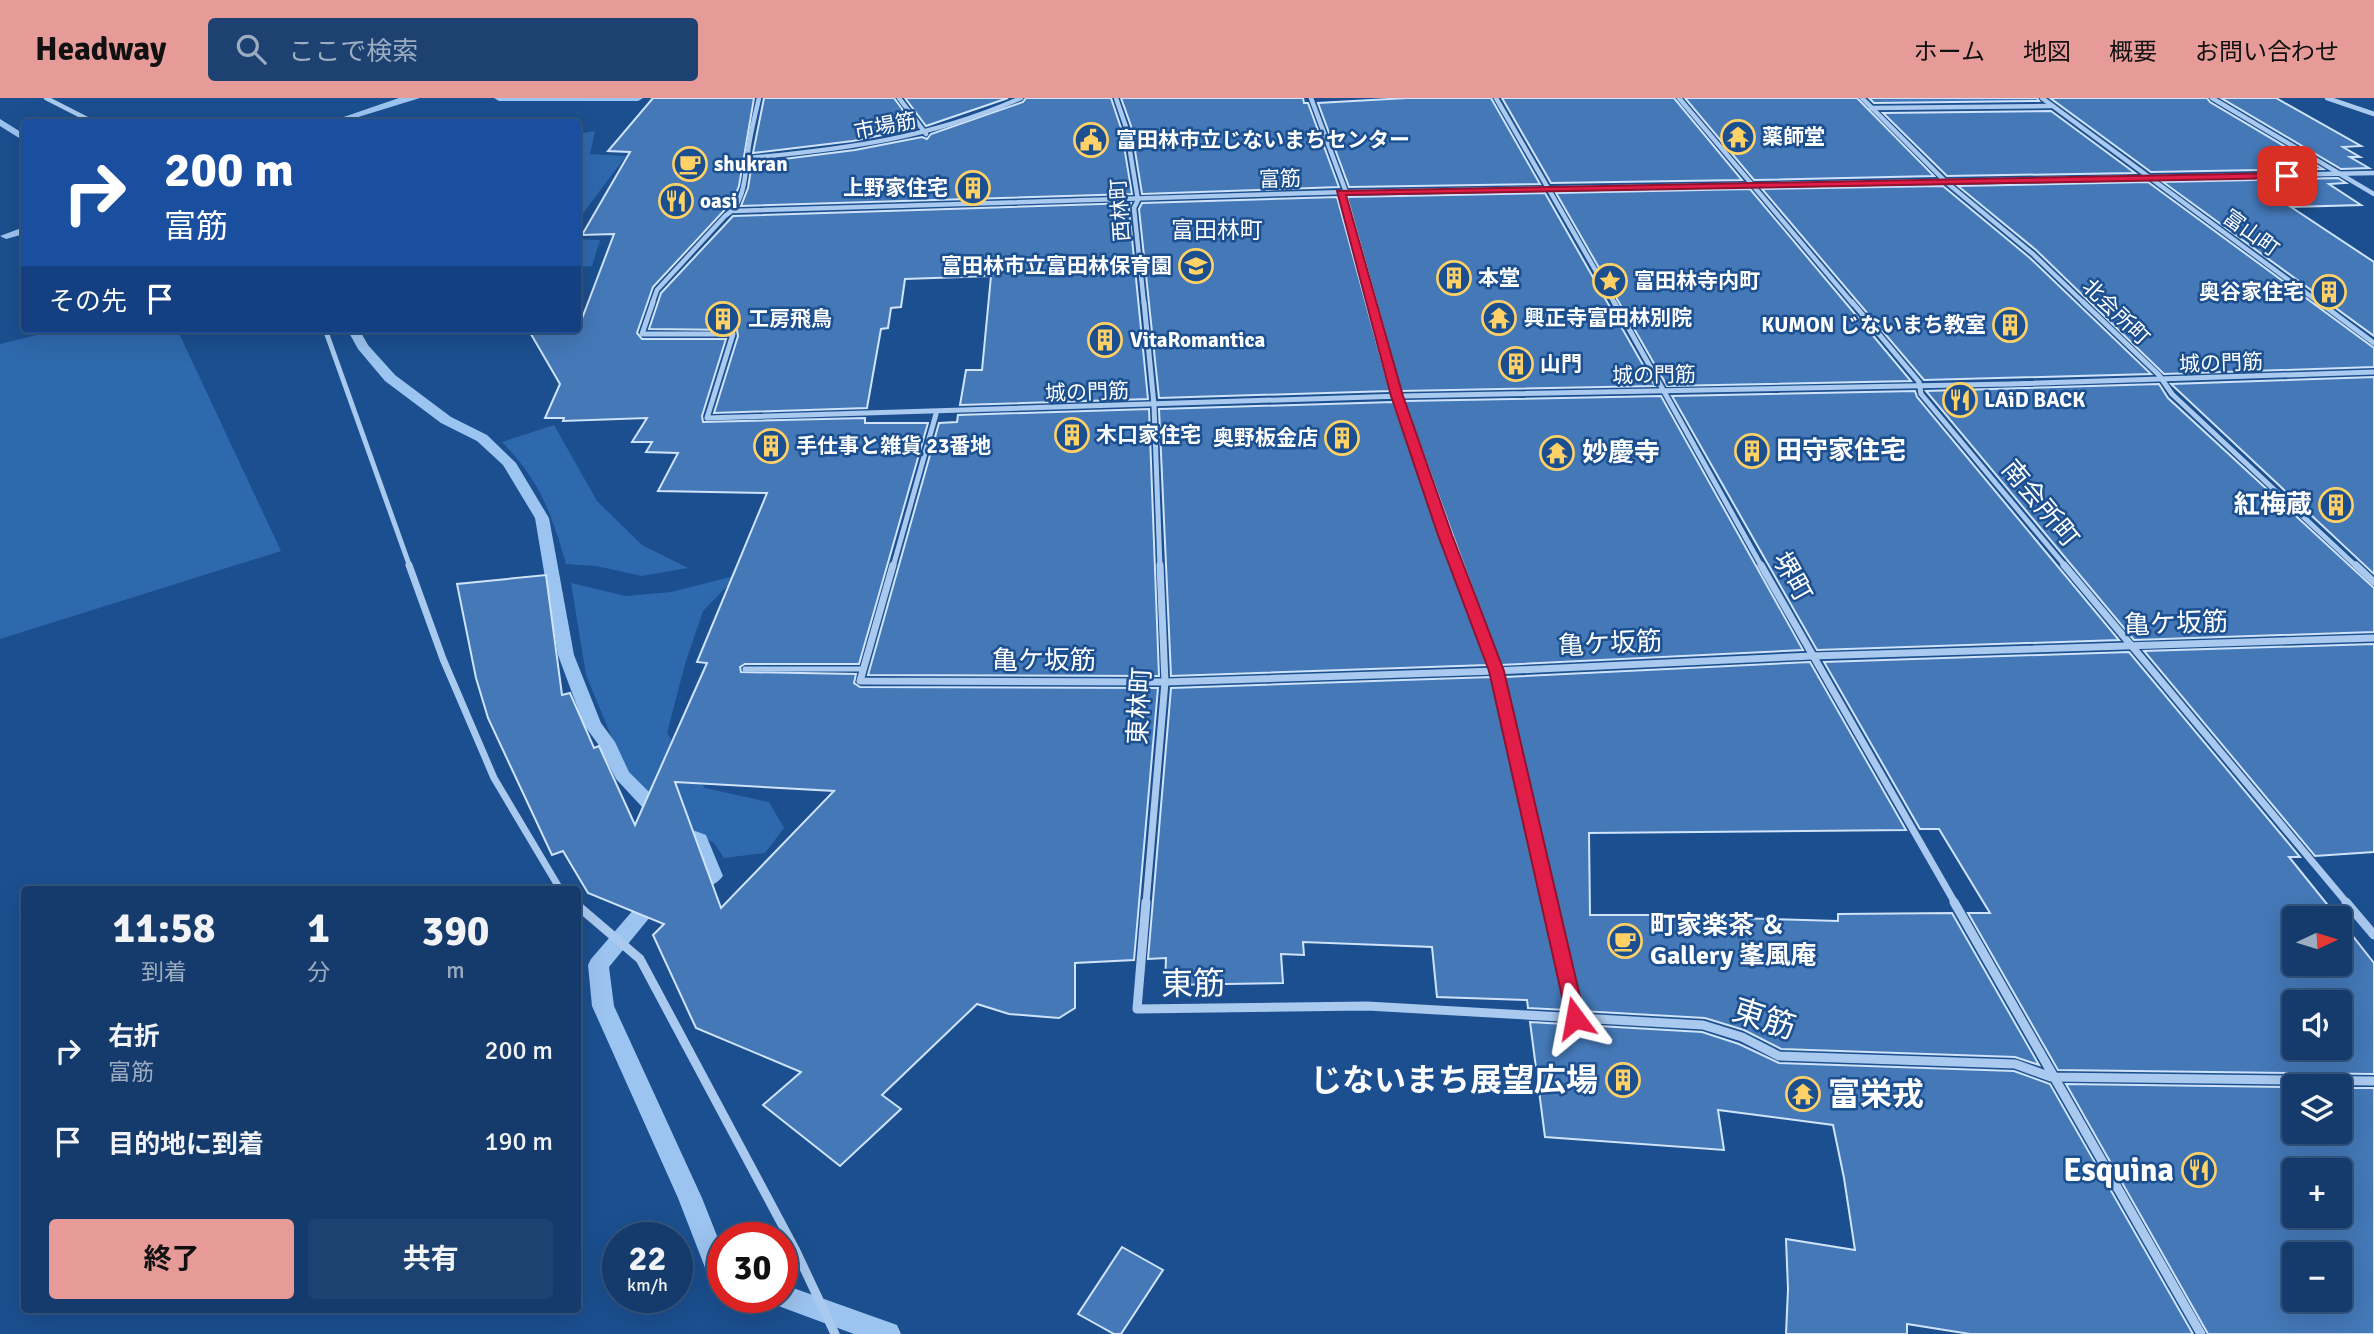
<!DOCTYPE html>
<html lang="ja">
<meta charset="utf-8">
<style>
body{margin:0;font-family:Signika,"Noto Sans JP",sans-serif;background:#1d4271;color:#f1f3f6;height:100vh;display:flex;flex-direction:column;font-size:26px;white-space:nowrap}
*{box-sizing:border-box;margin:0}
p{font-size:23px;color:#9dadc1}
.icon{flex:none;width:38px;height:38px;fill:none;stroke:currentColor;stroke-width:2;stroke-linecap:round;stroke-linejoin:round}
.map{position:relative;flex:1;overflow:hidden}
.sheet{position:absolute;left:21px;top:788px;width:560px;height:427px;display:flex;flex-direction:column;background:#143b6b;border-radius:7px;box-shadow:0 7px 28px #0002,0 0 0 2px #33557e}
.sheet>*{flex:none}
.guide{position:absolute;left:21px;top:21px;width:560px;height:214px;border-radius:7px;box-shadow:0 7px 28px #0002,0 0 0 2px #33557e;background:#1a4fa0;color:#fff;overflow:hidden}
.needle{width:46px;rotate:86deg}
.buttons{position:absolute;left:2282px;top:808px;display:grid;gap:14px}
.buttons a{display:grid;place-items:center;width:70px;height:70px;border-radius:7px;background:#143b6b;box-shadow:0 7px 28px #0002,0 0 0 2px #33557e;font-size:35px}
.speed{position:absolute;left:602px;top:1124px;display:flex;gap:14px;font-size:35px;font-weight:700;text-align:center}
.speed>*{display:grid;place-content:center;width:91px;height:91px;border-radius:50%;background:#143b6b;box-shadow:0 7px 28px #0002,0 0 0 2px #33557e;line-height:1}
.speed small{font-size:18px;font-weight:400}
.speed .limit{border:10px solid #d22;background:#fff;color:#111}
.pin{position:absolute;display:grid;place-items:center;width:60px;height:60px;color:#fff;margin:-30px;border-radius:14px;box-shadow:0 4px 10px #0006}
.me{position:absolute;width:77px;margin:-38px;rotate:347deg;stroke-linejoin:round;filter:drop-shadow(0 0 5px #0008)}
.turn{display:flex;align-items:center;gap:24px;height:147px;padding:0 28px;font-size:32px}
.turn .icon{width:91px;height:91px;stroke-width:2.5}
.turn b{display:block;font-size:49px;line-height:60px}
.then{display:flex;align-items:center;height:66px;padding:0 28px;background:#0003;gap:14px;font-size:26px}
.eta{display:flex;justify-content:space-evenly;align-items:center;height:119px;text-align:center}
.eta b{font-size:42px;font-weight:700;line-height:49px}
.primary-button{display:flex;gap:14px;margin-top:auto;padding:14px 28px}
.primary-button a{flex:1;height:80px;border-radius:7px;background:#e69b98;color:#111;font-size:28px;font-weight:700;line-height:80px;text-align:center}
.primary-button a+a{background:#1d4271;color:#f1f3f6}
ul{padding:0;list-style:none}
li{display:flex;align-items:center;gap:21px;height:91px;padding:0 28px}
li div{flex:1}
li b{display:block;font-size:26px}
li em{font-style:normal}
header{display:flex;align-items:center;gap:42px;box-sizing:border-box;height:98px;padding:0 35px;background:#e69b98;color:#111}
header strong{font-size:33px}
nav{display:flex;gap:38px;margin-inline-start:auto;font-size:24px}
.search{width:490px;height:63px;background:#1d4271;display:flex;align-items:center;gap:18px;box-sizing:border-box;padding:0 24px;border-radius:7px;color:#9dadc1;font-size:26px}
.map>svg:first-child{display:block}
</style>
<header>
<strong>Headway</strong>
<div class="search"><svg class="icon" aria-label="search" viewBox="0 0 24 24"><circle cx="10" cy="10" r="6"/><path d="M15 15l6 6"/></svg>ここで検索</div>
<nav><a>ホーム</a><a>地図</a><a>概要</a><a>お問い合わせ</a></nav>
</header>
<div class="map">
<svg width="2374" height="1236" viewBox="0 0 2374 1236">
<rect width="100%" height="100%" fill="#1b4f8f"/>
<!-- green -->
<g fill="#2e69ad">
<polygon points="595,33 590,56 626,58 578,122 578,36"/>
<polygon points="578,141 600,142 592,168 578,169"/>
<polygon points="63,231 177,231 281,453 0,541 0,246"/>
<path d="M554,327L597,403L642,447L688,470L642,478L596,468L566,466C551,414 540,383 502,344Z"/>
<polygon points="738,477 703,513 685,566 667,635 705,690 769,704 784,730 765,755 724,760 714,745 675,723 624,669 586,577 571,485 626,498 671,494"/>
</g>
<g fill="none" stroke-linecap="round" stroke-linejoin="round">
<!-- stream -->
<g fill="#9cc4f0" fill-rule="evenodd">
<polygon points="399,0 420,0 342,24 329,24"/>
<polygon points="494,0 643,0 638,3 499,3"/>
<polygon points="0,21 24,36 24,43 0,28"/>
<polygon points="24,129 24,136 6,141 0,138"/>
<path d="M347,231H359L368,247L395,277L451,319L487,337L516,365L549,420L574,557L601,625L615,644L629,674L684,729L706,737L723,778C716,788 695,797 683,793L680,788L683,783L702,775L691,746L670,739L616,681L598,646L584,627L558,557L535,420L503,367L477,343L441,325L385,283L358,251Z"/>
<polygon points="658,796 665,798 668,803 665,808 655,813 609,869 614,908 702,1100 723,1153 723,1189 711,1185 678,1100 592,908 588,867 591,861 641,803"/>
<polygon points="782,1186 897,1227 901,1236 854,1236 773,1206 770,1199 782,1199"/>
</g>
</g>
<!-- building -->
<g fill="#4478b7" stroke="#cfe3fa" stroke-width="2" fill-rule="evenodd">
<path d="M653,0H754L739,88L733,103L653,189L637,235L642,241H726L702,318L703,324L865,320V325H928L859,566H745L740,569L741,574L856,576L854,585L860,589L1158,590L1134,862L1075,865V910L1059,920L1009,916L977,906L882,997L901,1011L840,1068L763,1007L801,974L696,930L653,837L664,826L588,795L563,753L552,757L488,620L476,580L457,486L546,477L562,597L570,595L594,650L599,648L635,727L707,565L697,564L767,395L658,393L678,355L646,354L652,344H632L647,320L563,323L564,320H545L560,286L528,231H578L614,136L582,137L630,54L608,53ZM675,684L834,693L721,810Z"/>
<polygon points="764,0 894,0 916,30 853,43 753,55"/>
<polygon points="905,0 1008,0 926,28"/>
<polygon points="1026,0 1111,0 1121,30 1132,96 741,108 748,90 752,65 855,52 922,39 927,41 931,36 1023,4"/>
<polygon points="1121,0 1303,0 1304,5 1308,5 1339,89 1142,96 1131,28"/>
<polygon points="1407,0 1491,0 1540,86 1349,89 1318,5"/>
<polygon points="1502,0 1674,0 1742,82 1551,85"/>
<polygon points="1685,0 1857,0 1934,78 1754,82"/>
<polygon points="1869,0 2037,0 2039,3 1874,5"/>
<polygon points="2050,0 2207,0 2210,4 2323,71 2151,74"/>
<polygon points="2221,0 2276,0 2361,48 2343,49 2360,59 2350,59 2369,70 2341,71"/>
<polygon points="2051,13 2135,75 1947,78 1883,15"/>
<polygon points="2338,80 2346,85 2329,86 2361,107 2291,109 2374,164 2374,238 2163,84"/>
<polygon points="2148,84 2374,250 2374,269 2164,276 2036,152 1958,88"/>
<polygon points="1943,88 2030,160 2151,276 1924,282 1762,91"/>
<polygon points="1750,91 1850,210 1911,283 1667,288 1556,95"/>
<polygon points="1545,95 1655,288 1401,293 1347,99"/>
<polygon points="1337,99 1390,293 1159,300 1139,111 1142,105"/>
<polygon points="1131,105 1129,110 1148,301 960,307 966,272 982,272 991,178 905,181 901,209 891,210 888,230 881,231 867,310 714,315 738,238 737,232 649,231 661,195 733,118"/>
<polygon points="2374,279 2374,476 2171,286"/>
<polygon points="2159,286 2168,300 2374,490 2374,534 2134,542 1926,293"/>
<polygon points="1915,293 1917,299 2119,542 1817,552 1672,298"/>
<polygon points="1661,298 1803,552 1500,567 1404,303"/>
<polygon points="1393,304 1487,567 1171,578 1159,311"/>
<polygon points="1149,311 1159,578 868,577 939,325 957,324 958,317"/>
<polygon points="2374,546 2374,754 2315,758 2144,553"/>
<path d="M2129,554L2300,759H2289L2339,821H2294V866H2340V822L2374,865V976L2058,972L1968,815H1990L1939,731H1920L1824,564ZM2294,905H2340V950H2294Z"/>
<polygon points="1810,564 1906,732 1589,735 1590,817 1730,817 1732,820 1838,823 1838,816 1952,815 2039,967 2015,959 1781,951 1744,932 1705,920 1581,913 1504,579"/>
<polygon points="1491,579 1566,912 1528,910 1527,902 1437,899 1432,849 1303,844 1304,857 1281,856 1283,885 1165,887 1166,860 1148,861 1171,590"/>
<polygon points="1530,924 1702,934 1739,946 1779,965 2014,973 2050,986 2193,1236 1970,1236 1907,1226 1907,1236 1786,1236 1788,1191 1786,1141 1855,1152 1844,1080 1833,1027 1718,1012 1724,1052 1545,1039"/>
<path d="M2066,986L2294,989V1034H2340V990H2374V1236H2208ZM2294,1073H2340V1118H2294ZM2294,1157H2340V1202H2294Z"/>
<polygon points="1122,1149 1163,1172 1121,1236 1114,1236 1078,1216"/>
</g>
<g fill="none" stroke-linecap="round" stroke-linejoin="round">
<!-- lane -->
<polyline stroke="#a9c9ee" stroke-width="5" points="745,571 863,571"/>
<!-- street-far3 -->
<g stroke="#a9c9ee" stroke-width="4.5">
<polyline points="46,0 93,24"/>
<polyline points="899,0 926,36"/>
<polyline points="1116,0 1126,29 1138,102 1134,110 1144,206"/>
<polyline points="1311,0 1346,94"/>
<polyline points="1496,0 1615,206"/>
<polyline points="1679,0 1853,206"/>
<polyline points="1862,0 1946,84 2033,156 2085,206"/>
<polyline points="2042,0 2321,206"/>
<polyline points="2212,0 2374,96"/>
<polyline points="2327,0 2374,16"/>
<polyline points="1871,10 2051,8"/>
<path d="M749,60C846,51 931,40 1021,0"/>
<polyline points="1341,95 1372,206"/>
<polyline points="733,113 1346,94 2374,75"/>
<path d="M652,206L657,192L725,118C746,105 745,75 748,54C750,36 755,18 759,0"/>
</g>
<!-- street-far2 -->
<g stroke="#a9c9ee" stroke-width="5">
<polyline points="653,204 642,236 733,236 707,320 1402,298 2010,286 2374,274"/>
<polyline points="1144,204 1154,307 1160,469"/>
<polyline points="1371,204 1397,298 1457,469"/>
<polyline points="1614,204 1762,469"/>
<polyline points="1852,204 1919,284 1921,296 2066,469"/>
<polyline points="2083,204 2159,277 2172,296 2357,469"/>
<polyline points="2319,204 2374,245"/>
<polyline points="325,231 410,469"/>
<polyline points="893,469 936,316"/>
</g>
<!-- street-far1 -->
<g stroke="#a9c9ee" stroke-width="7">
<polyline points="409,467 443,561 494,680 560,791"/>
<polyline points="893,467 860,583 1165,584 1496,573 1812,558 2374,540"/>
<polyline points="1456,467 1496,573 1549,805"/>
<polyline points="1761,467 1955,805"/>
<polyline points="2064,467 2347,805"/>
<polyline points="2356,467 2374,484"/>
<polyline points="1146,805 1165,584 1160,467"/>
</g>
<!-- street -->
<g stroke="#a9c9ee" stroke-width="9">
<polyline points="1146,804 1137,911 1367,908 1703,927 1742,939 1779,958 2015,966 2051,979 2374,983"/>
<polyline points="1548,804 1575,920"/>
<polyline points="1954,804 2201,1236"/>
<polyline points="2346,804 2374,837"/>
<polyline points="578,808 640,861 795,1151 835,1236"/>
</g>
</g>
<!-- route -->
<polygon fill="#e11d48" stroke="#92132f" stroke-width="2" points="2287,75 2290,76 2290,80 1346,97 1403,298 1452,437 1504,573 1585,920 1582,925 1575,927 1568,925 1489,573 1438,437 1391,298 1337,93"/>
<!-- icons -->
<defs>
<g id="temple-ring" transform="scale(1.75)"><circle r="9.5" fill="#1b4f8f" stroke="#ffd166" stroke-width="1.5"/><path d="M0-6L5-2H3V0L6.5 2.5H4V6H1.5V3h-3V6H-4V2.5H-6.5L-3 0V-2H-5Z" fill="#ffd166"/></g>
<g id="civic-ring" transform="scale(1.75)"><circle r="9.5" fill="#1b4f8f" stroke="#ffd166" stroke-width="1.5"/><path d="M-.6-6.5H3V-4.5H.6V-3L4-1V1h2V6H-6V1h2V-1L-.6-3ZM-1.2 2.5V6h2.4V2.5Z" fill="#ffd166"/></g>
<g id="cafe-ring" transform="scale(1.75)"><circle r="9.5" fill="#1b4f8f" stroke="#ffd166" stroke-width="1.5"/><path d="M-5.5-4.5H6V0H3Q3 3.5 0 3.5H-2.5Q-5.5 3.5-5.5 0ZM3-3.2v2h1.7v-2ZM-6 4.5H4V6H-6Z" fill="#ffd166"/></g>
<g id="building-ring" transform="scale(1.75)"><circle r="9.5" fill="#1b4f8f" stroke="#ffd166" stroke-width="1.5"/><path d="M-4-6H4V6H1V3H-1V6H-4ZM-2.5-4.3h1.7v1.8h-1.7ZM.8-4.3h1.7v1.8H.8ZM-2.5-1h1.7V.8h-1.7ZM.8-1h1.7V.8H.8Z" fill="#ffd166"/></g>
<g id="restaurant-ring" transform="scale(1.75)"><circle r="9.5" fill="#1b4f8f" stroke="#ffd166" stroke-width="1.5"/><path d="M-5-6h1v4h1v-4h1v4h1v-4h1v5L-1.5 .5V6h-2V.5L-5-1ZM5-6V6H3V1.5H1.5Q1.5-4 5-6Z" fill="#ffd166"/></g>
<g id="school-ring" transform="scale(1.75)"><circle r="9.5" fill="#1b4f8f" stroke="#ffd166" stroke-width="1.5"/><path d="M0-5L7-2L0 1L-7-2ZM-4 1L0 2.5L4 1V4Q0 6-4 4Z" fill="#ffd166"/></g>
<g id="sight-ring" transform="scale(1.75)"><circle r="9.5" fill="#1b4f8f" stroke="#ffd166" stroke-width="1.5"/><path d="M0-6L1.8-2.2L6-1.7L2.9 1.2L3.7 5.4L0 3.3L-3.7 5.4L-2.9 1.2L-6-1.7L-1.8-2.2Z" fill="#ffd166"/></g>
</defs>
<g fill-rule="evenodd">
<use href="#temple-ring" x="1738" y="39"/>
<use href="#civic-ring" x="1091" y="42"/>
<use href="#cafe-ring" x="690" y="66"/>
<use href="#building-ring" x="973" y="90"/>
<use href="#restaurant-ring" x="676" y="103"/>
<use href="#school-ring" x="1196" y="168"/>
<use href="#building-ring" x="1454" y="180"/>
<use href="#sight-ring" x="1610" y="183"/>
<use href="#building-ring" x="2329" y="194"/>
<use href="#temple-ring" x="1499" y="220"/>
<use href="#building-ring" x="723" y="221"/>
<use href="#building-ring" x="2010" y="227"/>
<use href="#building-ring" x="1105" y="242"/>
<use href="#building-ring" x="1516" y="266"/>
<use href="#restaurant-ring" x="1960" y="302"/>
<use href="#building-ring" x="1072" y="337"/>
<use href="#building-ring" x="1342" y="340"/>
<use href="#building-ring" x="771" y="348"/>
<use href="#building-ring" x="1752" y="353"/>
<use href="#temple-ring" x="1557" y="355"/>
<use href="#building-ring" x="2336" y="407"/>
<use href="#cafe-ring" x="1625" y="843"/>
<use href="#building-ring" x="1623" y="982"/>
<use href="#temple-ring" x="1803" y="996"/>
<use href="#restaurant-ring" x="2199" y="1072"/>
</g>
<g text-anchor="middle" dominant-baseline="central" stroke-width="5" stroke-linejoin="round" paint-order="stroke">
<!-- far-street labels -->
<g font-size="21" fill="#fff" stroke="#1b4f8f">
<text transform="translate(885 28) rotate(-11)">市場筋</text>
<text transform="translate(1280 81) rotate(-2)">富筋</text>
<text transform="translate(1120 112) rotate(-94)">西林町</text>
<text transform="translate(2251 135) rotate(36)">富山町</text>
<text transform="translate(2116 214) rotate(44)">北会所町</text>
<text transform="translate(2221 265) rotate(-2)">城の門筋</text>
<text transform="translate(1654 277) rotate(-1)">城の門筋</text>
<text transform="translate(1087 294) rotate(-2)">城の門筋</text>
</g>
<!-- far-poi labels -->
<g font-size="21" font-weight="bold" fill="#fff" stroke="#1b4f8f" text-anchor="start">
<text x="1762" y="39">薬師堂</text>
<text x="1116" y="42">富田林市立じないまちセンター</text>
<text x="714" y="66">shukran</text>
<text x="948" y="90" text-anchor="end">上野家住宅</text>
<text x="700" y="103">oasi</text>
<text x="1172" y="168" text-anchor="end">富田林市立富田林保育園</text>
<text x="1478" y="180">本堂</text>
<text x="1634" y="183">富田林寺内町</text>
<text x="2304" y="194" text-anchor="end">奥谷家住宅</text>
<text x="1524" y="220">興正寺富田林別院</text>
<text x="748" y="221">工房飛鳥</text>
<text x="1986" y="227" text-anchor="end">KUMON じないまち教室</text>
<text x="1130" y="242">VitaRomantica</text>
<text x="1540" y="266">山門</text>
<text x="1984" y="302">LAiD BACK</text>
<text x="1096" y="337">木口家住宅</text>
<text x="1318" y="340" text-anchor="end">奥野板金店</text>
<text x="796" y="348">手仕事と雑貨 23番地</text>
</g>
<!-- far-neighbourhood labels -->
<g font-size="23" fill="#fff" stroke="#1b4f8f">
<text x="1217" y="132">富田林町</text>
</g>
<!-- poi labels -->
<g font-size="26" font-weight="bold" fill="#fff" stroke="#1b4f8f" text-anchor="start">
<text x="1776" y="353">田守家住宅</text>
<text x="1582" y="355">妙慶寺</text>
<text x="2312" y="407" text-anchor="end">紅梅蔵</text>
<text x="1650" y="828">町家楽茶 ＆<tspan x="1650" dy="30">Gallery 峯風庵</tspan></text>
</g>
<!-- street labels -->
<g font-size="26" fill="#fff" stroke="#1b4f8f">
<text transform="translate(2040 406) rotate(50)">南会所町</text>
<text transform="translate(1792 479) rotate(60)">堺町</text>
<text transform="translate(2176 526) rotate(-2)">亀ケ坂筋</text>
<text transform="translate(1610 546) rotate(-3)">亀ケ坂筋</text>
<text x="1044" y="563">亀ケ坂筋</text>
<text transform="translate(1140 608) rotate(-87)">東林町</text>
</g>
<!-- near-street labels -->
<g font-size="32" fill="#fff" stroke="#1b4f8f">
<text transform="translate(1193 886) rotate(-1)">東筋</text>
<text transform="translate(1764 921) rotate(18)">東筋</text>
</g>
<!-- near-poi labels -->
<g font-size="32" font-weight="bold" fill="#fff" stroke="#1b4f8f" text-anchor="end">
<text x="1598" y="982">じないまち展望広場</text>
<text x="1828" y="996" text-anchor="start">富栄戎</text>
<text x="2174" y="1072">Esquina</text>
</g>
</g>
</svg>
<div class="buttons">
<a><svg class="needle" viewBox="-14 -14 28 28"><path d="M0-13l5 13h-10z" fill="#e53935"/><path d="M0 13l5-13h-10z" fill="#9dadc1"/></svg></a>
<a><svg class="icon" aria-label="sound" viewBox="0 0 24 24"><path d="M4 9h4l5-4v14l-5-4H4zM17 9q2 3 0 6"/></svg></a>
<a><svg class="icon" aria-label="layers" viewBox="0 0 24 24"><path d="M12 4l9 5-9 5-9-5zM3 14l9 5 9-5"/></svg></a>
<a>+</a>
<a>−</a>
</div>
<div class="speed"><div>22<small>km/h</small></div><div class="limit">30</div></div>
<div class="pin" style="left:2287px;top:78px;background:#d93025"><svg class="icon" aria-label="arrive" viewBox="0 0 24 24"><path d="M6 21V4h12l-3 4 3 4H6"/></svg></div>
<svg class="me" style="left:1575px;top:920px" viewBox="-20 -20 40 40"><path d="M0-17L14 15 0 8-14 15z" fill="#e11d48" stroke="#fff" stroke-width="4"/></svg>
<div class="guide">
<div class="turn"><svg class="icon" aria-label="right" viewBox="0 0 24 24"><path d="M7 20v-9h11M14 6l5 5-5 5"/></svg><div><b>200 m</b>富筋</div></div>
<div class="then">その先<svg class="icon" aria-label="arrive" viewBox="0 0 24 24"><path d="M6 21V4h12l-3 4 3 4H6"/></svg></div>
</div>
<section class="sheet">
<div class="eta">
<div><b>11:58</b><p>到着</p></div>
<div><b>1</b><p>分</p></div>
<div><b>390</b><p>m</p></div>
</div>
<ul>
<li><svg class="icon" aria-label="right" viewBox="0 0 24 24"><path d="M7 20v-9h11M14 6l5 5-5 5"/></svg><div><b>右折</b><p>富筋</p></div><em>200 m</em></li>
<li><svg class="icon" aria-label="arrive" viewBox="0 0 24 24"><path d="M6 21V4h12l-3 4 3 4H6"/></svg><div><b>目的地に到着</b></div><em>190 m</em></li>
</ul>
<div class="primary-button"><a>終了</a><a>共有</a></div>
</section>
</div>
